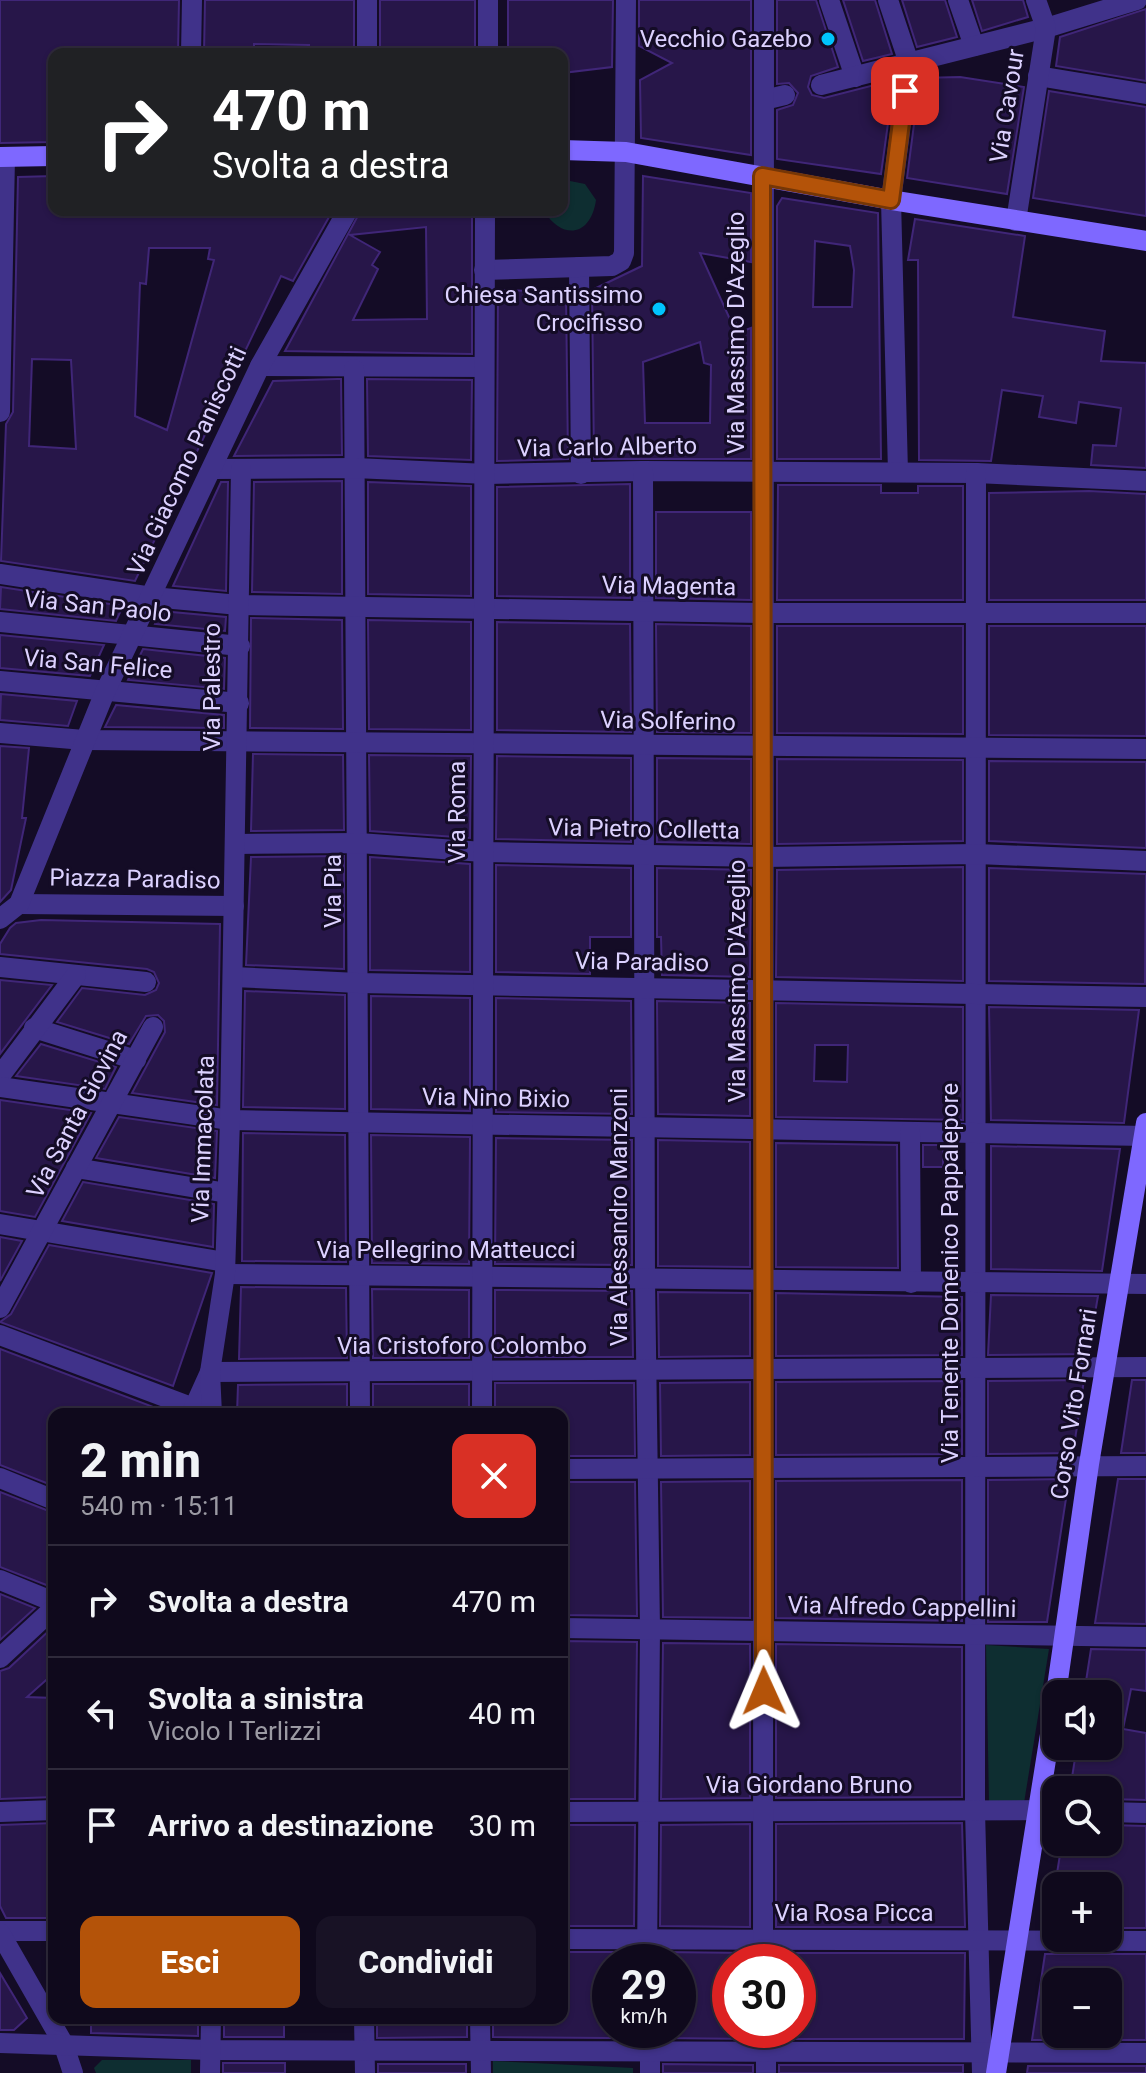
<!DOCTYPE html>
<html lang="it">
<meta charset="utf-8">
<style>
body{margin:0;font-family:Roboto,sans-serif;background:#181225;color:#f1f3f6;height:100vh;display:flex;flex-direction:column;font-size:30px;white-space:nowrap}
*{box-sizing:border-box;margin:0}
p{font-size:26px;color:#9b9aa3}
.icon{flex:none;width:44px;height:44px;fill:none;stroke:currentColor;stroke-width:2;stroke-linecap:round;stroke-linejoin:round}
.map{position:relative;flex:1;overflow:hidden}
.drawer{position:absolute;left:48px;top:1408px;width:520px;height:616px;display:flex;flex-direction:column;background:#0f091c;border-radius:16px;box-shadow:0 2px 6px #0004,0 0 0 2px #2f2a3b}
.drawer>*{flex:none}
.guide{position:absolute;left:48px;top:48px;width:520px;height:168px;border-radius:16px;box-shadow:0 2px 6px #0004,0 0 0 2px #2f2a3b;background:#202124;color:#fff;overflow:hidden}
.tools{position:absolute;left:1042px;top:1680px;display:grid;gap:16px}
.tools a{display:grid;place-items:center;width:80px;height:80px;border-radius:16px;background:#0f091c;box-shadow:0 2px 6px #0004,0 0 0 2px #2f2a3b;font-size:40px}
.speed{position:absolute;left:592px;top:1944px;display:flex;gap:16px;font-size:40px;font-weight:700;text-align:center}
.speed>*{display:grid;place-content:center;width:104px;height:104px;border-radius:50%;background:#0f091c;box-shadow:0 2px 6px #0004,0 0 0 2px #2f2a3b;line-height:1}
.speed small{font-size:20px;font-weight:400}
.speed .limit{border:12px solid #d22;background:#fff;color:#111}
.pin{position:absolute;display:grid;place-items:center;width:68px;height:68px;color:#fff;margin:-34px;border-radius:16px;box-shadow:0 4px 12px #0006}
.me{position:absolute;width:88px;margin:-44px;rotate:359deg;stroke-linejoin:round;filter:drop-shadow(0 0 6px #0008)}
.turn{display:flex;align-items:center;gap:28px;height:168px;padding:0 32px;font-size:36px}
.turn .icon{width:104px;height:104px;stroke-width:2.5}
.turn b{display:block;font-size:56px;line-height:68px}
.round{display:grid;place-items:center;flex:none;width:84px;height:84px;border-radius:16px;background:#181225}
.headline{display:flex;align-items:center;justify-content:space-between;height:136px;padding:0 32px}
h1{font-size:48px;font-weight:800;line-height:60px}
.action{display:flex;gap:16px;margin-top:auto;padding:16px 32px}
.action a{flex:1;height:92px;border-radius:16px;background:#b45309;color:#fff;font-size:32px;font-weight:800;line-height:92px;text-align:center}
.action a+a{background:#181225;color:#f1f3f6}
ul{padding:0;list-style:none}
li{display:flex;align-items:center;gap:24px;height:112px;padding:0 32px;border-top:2px solid #2f2a3b}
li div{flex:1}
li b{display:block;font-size:30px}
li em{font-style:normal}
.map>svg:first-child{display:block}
</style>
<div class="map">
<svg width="1146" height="2073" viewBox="0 0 1146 2073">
<rect width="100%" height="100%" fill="#140c26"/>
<!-- green -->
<g fill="#0e2e31">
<path d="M570,181L585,184L596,200C591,236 563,241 544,211L562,210V184Z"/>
<polygon points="986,1645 1049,1649 1024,1803 989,1802"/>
<polygon points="102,2060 191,2060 191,2073 96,2073 94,2068"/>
<polygon points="493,2061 633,2068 633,2073 493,2073"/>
</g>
<!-- building -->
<g fill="#271649" stroke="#402678" stroke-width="2" fill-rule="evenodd">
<polygon points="0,0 179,0 178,54 54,54 54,75 48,75 52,142 0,143"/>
<polygon points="205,0 354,0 354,54 309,54 309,45 254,44 254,54 204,54"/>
<rect x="380" y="0" width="95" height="54"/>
<polygon points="508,0 613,0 612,67 562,73 562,54 508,54"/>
<polygon points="639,0 751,0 751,155 641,138 640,80 672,63 639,46"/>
<polygon points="777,0 816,0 838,67 811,76 808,87 812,95 824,98 894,80 881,174 777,159 777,110 793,105 798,93 789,83 777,84"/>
<polygon points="843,0 875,0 892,54 863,61"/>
<polygon points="902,0 945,0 957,37 917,47"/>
<polygon points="972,0 1023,0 1028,17 982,31"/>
<polygon points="1146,9 1146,81 1056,66 1060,37"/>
<polygon points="960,77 1024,87 1007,194 907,178 920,78"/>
<polygon points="1049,91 1146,107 1146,216 1033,198"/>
<path d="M54,176V210H333L293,281L281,276L135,581L1,561L6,424L13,412L18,177ZM149,248H210L208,259L214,260L167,430L135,416L140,283L146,284ZM32,359L71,360L76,449L29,446Z"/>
<path d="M643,176L751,193V262L700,253L733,326L736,323L740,332L751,328V459H594L592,290L642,266ZM700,342L704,363L711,365L710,423H645L643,362Z"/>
<path d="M782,198L878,213L881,459H777V206ZM815,241L850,246L854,270L852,307H813Z"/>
<path d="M361,210H472V354L285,351ZM426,227L427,319L353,320L378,269L372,265L380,252L350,235Z"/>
<polygon points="915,219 1025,236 1013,317 1105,331 1101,361 1146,363 1146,468 1091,465 1093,445 1116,446 1121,408 1079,402 1076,423 1039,417 1043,396 1002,390 991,461 919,460 918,260 908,260"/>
<polygon points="498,290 566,292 568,459 497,461"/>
<polygon points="337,379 341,379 342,455 234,456 273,381"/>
<polygon points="367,379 472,380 471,460 368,456"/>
<polygon points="342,481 342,594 252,592 254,482"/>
<polygon points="221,482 228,482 226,591 173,586"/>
<polygon points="368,482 471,486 471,596 368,594"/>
<polygon points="630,484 630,598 497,596 497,487"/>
<polygon points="778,485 881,485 881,493 918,493 918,486 963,486 963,600 777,600"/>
<polygon points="1089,491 1146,494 1146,600 989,600 989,493"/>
<polygon points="656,512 751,512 751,600 656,598"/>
<polygon points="1,587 123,606 116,621 0,609"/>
<polygon points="161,611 226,617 225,631 155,624"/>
<polygon points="251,618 342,620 343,729 250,728"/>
<polygon points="368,620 471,622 471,730 369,729"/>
<polygon points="497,622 630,624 631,732 497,730"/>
<polygon points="656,624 751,626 751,733 657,732"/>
<polygon points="777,626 963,626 963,734 777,733"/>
<polygon points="989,626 1146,626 1146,736 989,735"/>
<polygon points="0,635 104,645 90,676 0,668"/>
<polygon points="143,649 225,658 224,689 128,680"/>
<polygon points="1,694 77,701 68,726 0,720"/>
<polygon points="116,705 224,715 224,728 105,727"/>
<polygon points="0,746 29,748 22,818 26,818 11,890 0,902"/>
<polygon points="253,754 343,755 344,830 251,831"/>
<polygon points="369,755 471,756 470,838 370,831"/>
<polygon points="497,756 631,758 631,842 496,839"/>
<polygon points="657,758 751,759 751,844 657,842"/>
<polygon points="777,759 963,760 963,841 777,844"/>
<polygon points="989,761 1146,762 1146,848 989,841"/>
<polygon points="344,856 344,969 246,965 251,857"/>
<polygon points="370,857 470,864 470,972 370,970"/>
<polygon points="496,865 631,868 631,937 590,937 590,974 496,972"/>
<polygon points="963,867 963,981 776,977 777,870"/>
<polygon points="657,868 751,870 750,977 662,975 661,937 657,937"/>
<polygon points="989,868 1146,874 1145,984 989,981"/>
<polygon points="41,920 220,924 217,1105 132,1093 165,1032 164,1021 158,1015 146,1016 129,1044 57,1022 82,988 145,995 156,990 159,983 154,972 147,969 0,954 0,944 10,928 16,923"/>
<polygon points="0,980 52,985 0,1054"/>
<polygon points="245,991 345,995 345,1109 243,1107"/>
<polygon points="371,996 470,998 470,1111 371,1109"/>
<polygon points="496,998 631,1001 632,1114 496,1112"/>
<polygon points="657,1001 750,1003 750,1116 658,1114"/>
<path d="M776,1003L963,1007V1120L776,1117ZM815,1045H848L847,1082L814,1081Z"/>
<polygon points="989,1007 1139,1010 1124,1123 991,1120"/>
<polygon points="41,1044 116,1067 105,1089 16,1076"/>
<polygon points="0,1100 91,1113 35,1217 0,1211"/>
<polygon points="119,1117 217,1131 215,1178 96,1158"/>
<polygon points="243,1133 345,1135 346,1262 242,1261"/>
<polygon points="371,1135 470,1137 469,1264 372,1263"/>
<polygon points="496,1138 632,1140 632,1265 495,1264"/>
<polygon points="658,1140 750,1142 750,1267 658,1266"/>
<polygon points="776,1143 897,1145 898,1268 776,1267"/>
<rect x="923" y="1145" width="20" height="22"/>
<polygon points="991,1146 1120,1149 1102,1271 991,1269"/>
<polygon points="83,1182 214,1204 213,1247 62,1221"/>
<polygon points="0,1237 22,1241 0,1281"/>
<polygon points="49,1245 212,1273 173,1386 0,1322 11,1314"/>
<polygon points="241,1287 346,1288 347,1358 239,1359"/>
<polygon points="372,1289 469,1290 469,1358 373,1358"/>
<polygon points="495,1290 632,1291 633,1357 495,1357"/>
<polygon points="658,1292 750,1293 750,1356 659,1357"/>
<polygon points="776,1293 962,1297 962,1355 776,1356"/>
<polygon points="991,1295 1098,1296 1088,1354 988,1355"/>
<polygon points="0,1349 164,1411 163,1414 54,1414 54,1486 0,1465"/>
<polygon points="1084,1380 1073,1453 988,1454 988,1381"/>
<polygon points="1132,1380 1146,1380 1146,1453 1121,1453"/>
<polygon points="962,1381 962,1454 776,1455 776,1382"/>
<polygon points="750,1382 750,1455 661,1456 660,1383"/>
<polygon points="495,1383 634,1383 635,1456 562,1456 562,1414 495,1414"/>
<polygon points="347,1384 347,1414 237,1414 238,1385"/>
<rect x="373" y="1384" width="96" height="30"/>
<polygon points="1069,1479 1047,1622 988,1622 988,1480"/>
<polygon points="1118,1479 1146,1479 1146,1624 1095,1623"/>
<polygon points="962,1480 962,1621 776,1618 776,1481"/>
<polygon points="750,1481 750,1618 663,1617 661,1482"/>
<polygon points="562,1482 635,1482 637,1616 562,1615"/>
<polygon points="0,1492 54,1513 54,1588 0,1567"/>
<polygon points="0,1594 35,1608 0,1640"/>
<polygon points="54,1626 54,1673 27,1697 54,1698 54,1797 0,1799 0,1671 9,1668"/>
<polygon points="562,1641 637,1642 635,1799 562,1799"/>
<polygon points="663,1643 750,1644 750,1798 661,1799"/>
<polygon points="776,1644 962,1647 962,1797 776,1798"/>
<polygon points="1091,1649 1146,1650 1146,1691 1131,1689 1123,1729 1146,1733 1146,1800 1108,1799 1108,1790 1070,1790 1077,1746 1108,1746 1108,1694 1084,1694"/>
<polygon points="54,1823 54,1918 6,1918 0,1906 0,1825"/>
<polygon points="962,1823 965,1927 776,1927 776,1824"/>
<polygon points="750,1824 750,1927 660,1926 661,1825"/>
<polygon points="562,1825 635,1825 634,1926 562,1926"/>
<polygon points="1108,1825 1146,1826 1146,1928 1108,1928 1108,1886 1055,1886 1062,1842 1108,1842"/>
<polygon points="562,1952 634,1952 634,1962 610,1962 610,2038 493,2037 493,2018 562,2018"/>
<polygon points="660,1952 750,1953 750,1962 730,1962 730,2030 753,2030 753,2039 663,2038 663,2030 678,2030 678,1962 660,1962"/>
<polygon points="776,1953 965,1953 964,2039 779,2039 779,2030 798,2030 798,1962 776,1962"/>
<path d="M1045,1954H1146V2040H1032ZM1056,1982H1108V2034H1056Z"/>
<polygon points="0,1973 27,2018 14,2030 0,2030"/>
<polygon points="91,2018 198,2018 198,2036 91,2033"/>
<rect x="224" y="2018" width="60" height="19"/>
<polygon points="377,2018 467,2018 467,2037 377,2038"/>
<rect x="223" y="2063" width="62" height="10"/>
<rect x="378" y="2064" width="88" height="9"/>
<polygon points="663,2064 753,2065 753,2073 663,2073"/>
<rect x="779" y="2065" width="184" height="8"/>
<polygon points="1028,2066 1146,2066 1146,2073 1027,2073"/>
</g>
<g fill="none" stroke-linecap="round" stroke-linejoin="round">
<!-- street -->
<g stroke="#40328a" stroke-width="20">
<polyline points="367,0 367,54"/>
<polyline points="829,0 855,77"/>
<polyline points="888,0 909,63 891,200 898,472"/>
<polyline points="958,0 974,46"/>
<polyline points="191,54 192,0"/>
<polyline points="488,54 488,0"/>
<polyline points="1038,76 1146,94"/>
<polyline points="821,85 1046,28 1137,0"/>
<polyline points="764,100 785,95"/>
<polyline points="1016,221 1046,28 1036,0"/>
<polyline points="579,267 581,474"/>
<polyline points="484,270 612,266 621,261 624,253 626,0"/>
<polyline points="260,366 484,367"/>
<polyline points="354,369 360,1414"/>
<polyline points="0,412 5,157"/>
<polyline points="213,469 355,468 487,474 643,471 976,473 1146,481"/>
<polyline points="643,471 645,1278 650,1629 647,1962"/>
<polyline points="976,473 975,1811 982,2073"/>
<polyline points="0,574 152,597 239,605 762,613 1146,613"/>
<polyline points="0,622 240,646"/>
<polyline points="0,681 239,703"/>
<polyline points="0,733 84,740 1146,749"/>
<polyline points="237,844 359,843 483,852 763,857 977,854 1146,861"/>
<polyline points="19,904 234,906"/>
<polyline points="0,919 19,904 105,692 260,366 348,210"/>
<polyline points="0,967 146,982"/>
<polyline points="233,977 358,983 1146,997"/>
<polyline points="34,1028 136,1060"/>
<polyline points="0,1076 76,975"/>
<polyline points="0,1087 230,1120 1146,1136"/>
<polyline points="910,1132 911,1283"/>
<polyline points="76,1168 227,1193"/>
<polyline points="0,1224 225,1262"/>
<polyline points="225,1274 1146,1284"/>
<polyline points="0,1308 153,1027"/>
<polyline points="0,1335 194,1408"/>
<polyline points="191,1414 210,1372 1146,1367"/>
<polyline points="212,1414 210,1372 225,1274 230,1120 241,469"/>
<polyline points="482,1414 485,210"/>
<polyline points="562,1469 1146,1466"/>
<polyline points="0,1478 54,1500"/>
<polyline points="0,1580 54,1602"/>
<polyline points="562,1628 1146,1637"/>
<polyline points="0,1658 54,1608"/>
<polyline points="0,1812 54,1810"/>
<polyline points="562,1812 1056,1810"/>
<polyline points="1108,1812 1146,1813"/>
<polyline points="0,1931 54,1931"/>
<polyline points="0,1933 63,2043 73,2073"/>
<polyline points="562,1939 1146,1941"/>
<polyline points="763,1962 764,0"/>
<polyline points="364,2018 365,2073"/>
<polyline points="480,2018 481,2073"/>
<polyline points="650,2030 650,2073"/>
<polyline points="766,2030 766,2073"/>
<polyline points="0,2043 210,2050 1146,2053"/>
<polyline points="210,2073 211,2018"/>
</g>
<!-- secondary -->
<g stroke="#7e68ff" stroke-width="20">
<polyline points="562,150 626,152 891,200 1146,241"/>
<polyline points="0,157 54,156"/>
<polyline points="1056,1694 1089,1464 1146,1123"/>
<polyline points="996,2073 1056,1697"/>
</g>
</g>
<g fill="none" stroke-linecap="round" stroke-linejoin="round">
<!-- route casing -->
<g stroke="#753606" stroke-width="20">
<polyline id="route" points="764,1691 762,176 891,200 905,91"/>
</g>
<!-- route -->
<use href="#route" stroke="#b45309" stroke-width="14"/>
</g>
<!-- markers -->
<g fill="#00c4fc" stroke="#140c26" stroke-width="3">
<circle cx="828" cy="39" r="8"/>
<circle cx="659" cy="309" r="8"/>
</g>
<g text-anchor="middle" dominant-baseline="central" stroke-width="6" stroke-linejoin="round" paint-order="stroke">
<!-- poi labels -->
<g font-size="24" fill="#dcd1ff" stroke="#140c26" text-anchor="end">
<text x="812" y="39">Vecchio Gazebo</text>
<text x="643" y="295">Chiesa Santissimo<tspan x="643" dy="28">Crocifisso</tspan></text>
</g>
<!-- street labels -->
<g font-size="24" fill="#dcd1ff" stroke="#140c26">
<text transform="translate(1007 106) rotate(-81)">Via Cavour</text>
<text transform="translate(736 333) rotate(-90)">Via Massimo D'Azeglio</text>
<text transform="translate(607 447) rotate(-1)">Via Carlo Alberto</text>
<text transform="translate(187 461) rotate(-65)">Via Giacomo Paniscotti</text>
<text transform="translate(669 586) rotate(1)">Via Magenta</text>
<text transform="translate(98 606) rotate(6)">Via San Paolo</text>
<text transform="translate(98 664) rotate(5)">Via San Felice</text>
<text transform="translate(212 687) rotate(-90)">Via Palestro</text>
<text transform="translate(668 721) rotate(1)">Via Solferino</text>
<text transform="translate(457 812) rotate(-90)">Via Roma</text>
<text transform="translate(644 829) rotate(1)">Via Pietro Colletta</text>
<text transform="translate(135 879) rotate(1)">Piazza Paradiso</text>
<text transform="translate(333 891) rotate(-90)">Via Pia</text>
<text transform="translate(642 962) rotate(1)">Via Paradiso</text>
<text transform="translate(737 981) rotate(-90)">Via Massimo D'Azeglio</text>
<text transform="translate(496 1098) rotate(1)">Via Nino Bixio</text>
<text transform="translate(77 1114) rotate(-62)">Via Santa Giovina</text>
<text transform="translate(203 1139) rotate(-88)">Via Immacolata</text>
<text transform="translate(619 1217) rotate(-90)">Via Alessandro Manzoni</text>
<text x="446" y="1250">Via Pellegrino Matteucci</text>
<text transform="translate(950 1273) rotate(-90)">Via Tenente Domenico Pappalepore</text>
<text x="462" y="1346">Via Cristoforo Colombo</text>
<text transform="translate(1074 1404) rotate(-81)">Corso Vito Fornari</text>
<text transform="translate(902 1607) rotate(1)">Via Alfredo Cappellini</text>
<text x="809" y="1785">Via Giordano Bruno</text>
<text x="854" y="1913">Via Rosa Picca</text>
</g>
</g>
</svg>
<div class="tools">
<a><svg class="icon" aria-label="sound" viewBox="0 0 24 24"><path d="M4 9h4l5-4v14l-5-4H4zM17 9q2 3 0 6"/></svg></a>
<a><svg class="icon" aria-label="search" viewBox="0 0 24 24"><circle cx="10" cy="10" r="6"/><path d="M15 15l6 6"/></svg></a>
<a>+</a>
<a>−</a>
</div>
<div class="speed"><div>29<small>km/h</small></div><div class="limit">30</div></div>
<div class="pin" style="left:905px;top:91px;background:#d93025"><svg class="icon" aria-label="arrive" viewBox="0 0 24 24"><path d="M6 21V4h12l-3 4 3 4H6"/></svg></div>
<svg class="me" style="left:764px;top:1691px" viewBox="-20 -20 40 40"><path d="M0-17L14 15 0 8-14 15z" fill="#b45309" stroke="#fff" stroke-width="4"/></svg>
<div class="guide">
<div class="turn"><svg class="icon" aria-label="right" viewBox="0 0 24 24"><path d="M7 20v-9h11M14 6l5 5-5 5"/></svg><div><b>470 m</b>Svolta a destra</div></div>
</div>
<section class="drawer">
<div class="headline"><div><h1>2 min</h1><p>540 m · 15:11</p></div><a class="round" style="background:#d93025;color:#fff"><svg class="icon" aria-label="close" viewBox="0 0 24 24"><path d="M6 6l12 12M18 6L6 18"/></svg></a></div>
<ul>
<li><svg class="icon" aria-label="right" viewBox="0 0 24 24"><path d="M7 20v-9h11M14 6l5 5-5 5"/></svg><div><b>Svolta a destra</b></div><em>470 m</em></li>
<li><svg class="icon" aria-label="left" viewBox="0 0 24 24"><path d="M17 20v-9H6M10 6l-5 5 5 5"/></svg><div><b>Svolta a sinistra</b><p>Vicolo I Terlizzi</p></div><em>40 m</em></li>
<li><svg class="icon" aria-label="arrive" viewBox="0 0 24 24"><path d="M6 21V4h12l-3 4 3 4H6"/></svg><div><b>Arrivo a destinazione</b></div><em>30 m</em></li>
</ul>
<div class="action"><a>Esci</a><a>Condividi</a></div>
</section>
</div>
